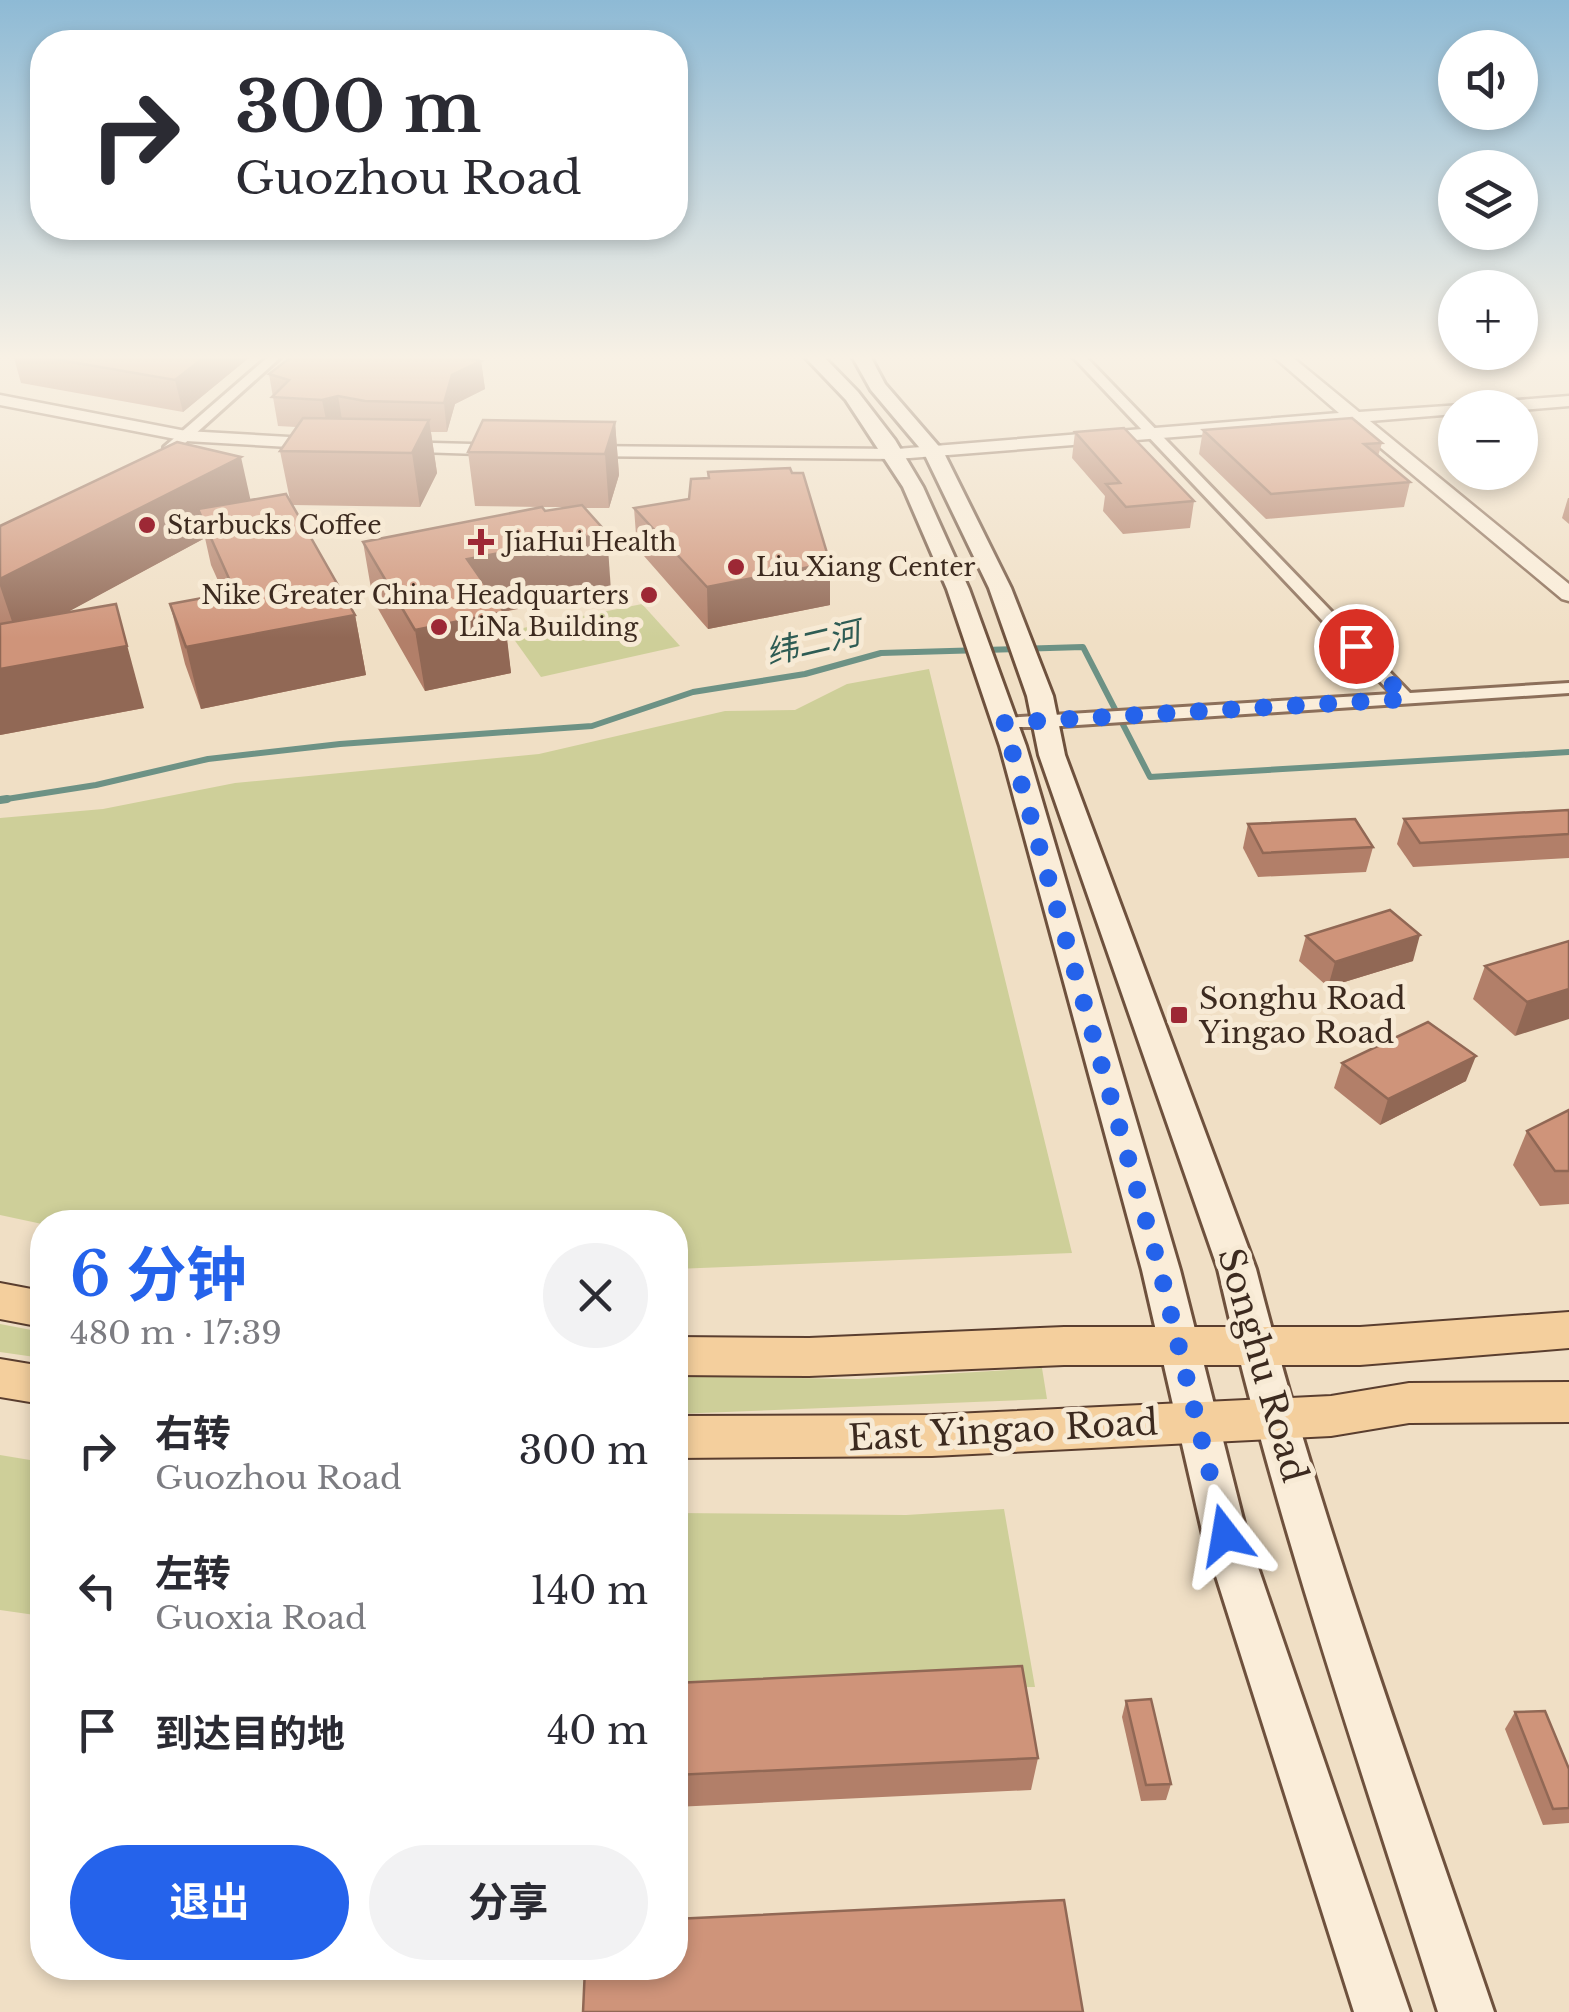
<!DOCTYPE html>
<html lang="zh">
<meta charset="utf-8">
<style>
body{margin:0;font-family:"Libre Baskerville","Noto Sans SC",serif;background:#f2f2f3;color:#2b2b33;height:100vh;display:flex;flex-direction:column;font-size:38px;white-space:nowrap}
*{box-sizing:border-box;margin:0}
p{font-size:32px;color:#7c7c81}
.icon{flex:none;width:55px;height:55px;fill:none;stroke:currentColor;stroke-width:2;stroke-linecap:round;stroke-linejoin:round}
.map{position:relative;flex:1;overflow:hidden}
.sheet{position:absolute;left:30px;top:1210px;width:658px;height:770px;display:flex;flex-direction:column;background:#fff;border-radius:40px;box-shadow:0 5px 15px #0003}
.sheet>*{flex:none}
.banner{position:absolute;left:30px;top:30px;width:658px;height:210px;border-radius:40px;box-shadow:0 5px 15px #0003;background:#fff;color:#2b2b33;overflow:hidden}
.fabs{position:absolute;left:1438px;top:30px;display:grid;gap:20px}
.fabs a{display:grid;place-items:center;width:100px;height:100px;border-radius:50%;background:#fff;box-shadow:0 5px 15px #0003;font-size:50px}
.pin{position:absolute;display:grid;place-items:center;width:85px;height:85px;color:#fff;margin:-42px;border:5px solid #fff;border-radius:50%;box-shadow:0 2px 10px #0007}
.me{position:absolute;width:110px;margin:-55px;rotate:346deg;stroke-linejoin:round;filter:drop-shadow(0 0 8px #0008)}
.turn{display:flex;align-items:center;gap:35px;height:210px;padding:0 40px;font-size:45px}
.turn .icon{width:130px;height:130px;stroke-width:2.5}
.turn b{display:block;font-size:70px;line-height:85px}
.round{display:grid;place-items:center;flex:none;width:105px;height:105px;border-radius:52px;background:#f2f2f3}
.head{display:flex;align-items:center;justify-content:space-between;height:170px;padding:0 40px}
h1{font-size:60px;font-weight:700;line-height:75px;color:#2563eb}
.action{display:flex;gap:20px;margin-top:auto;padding:20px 40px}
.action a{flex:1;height:115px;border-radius:60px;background:#2563eb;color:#fff;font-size:40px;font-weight:700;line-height:115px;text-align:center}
.action a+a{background:#f2f2f3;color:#2b2b33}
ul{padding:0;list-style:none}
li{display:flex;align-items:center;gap:30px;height:140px;padding:0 40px}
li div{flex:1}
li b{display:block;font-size:38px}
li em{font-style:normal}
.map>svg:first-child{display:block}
</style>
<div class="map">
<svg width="1569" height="2012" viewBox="0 0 1569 2012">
<rect width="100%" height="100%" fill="#f0dfc5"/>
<!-- green -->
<g fill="#cecf99">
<polygon points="642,604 680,646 541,677 508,631"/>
<polygon points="929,669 1072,1253 675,1269 675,1222 42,1224 0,1215 0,818 103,809 235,783 539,754 725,711 795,710 847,684"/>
<polygon points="0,1324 42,1332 42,1358 0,1352"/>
<polygon points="1042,1368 1047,1399 675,1414 675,1376 858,1379"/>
<polygon points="0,1455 42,1462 42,1616 0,1610"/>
<polygon points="1004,1509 1035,1687 675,1690 675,1513 906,1515"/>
</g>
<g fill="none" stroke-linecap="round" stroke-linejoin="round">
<!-- stream-far1 -->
<polyline stroke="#6d9285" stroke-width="6" points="0,800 96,785 208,759 340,744 592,726 693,692 805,674 881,653 1083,647 1150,777 1569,752"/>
<!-- stream -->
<polyline stroke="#6d9285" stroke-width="8" points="0,800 7,799"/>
<!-- minor casing -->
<g stroke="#8c6f5a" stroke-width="6">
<g id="minor">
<polygon points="269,356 282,356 174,453 164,453 164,447"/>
<polygon points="1072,356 1085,356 1410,693 1569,683 1569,693 1047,727 998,727 998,719 1004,718 1392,694"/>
</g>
</g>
<!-- tertiary casing -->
<g stroke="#8c6f5a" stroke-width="5">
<g id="tertiary">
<polygon points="1273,356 1291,356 1359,412 1461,405 1455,408 1455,414 1370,421 1569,584 1569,601 1562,599 1351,423 897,459 580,456 571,451 580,446 897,449 1339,413"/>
<polygon points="0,395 186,431 324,439 333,444 324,449 186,441 0,405"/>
<polygon points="1569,396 1569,406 1520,410 1472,408 1480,403"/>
<polygon points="395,442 509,445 518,450 509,455 389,451 389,443"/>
</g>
</g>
<!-- secondary casing -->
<g stroke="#6e513d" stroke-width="6">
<g id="secondary">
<polygon points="804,356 823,356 858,392 895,440 923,487 969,589 1026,746 1180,1270 1247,1535 1410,2012 1354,2012 1203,1535 1142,1270 1000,746 947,589 903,487 846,400"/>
<path d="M852,356H870L885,384L943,451L1011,588L1053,696L1065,755L1256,1269C1320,1521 1411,1766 1494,2012H1438C1361,1766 1275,1521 1218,1269L1039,755L1027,696L989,588L924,453L871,390Z"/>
</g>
</g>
<!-- primary casing -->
<g stroke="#5a3e2f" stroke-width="4">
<g id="primary">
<polygon points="0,1283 42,1291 42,1327 0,1319"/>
<polygon points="1569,1312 1569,1348 1360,1365 1064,1365 809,1376 675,1375 675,1337 809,1338 1064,1327 1360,1327"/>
<polygon points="0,1359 42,1366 42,1404 0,1397"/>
<polygon points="1569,1382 1569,1422 1409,1423 1331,1436 932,1456 675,1458 675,1416 932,1415 1331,1396 1409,1383"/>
</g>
</g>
<!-- minor -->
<use href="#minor" fill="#faedd9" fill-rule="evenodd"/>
<!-- tertiary -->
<use href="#tertiary" fill="#faedd9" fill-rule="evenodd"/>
<!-- secondary -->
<use href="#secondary" fill="#faedd9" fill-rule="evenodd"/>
<!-- primary -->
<use href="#primary" fill="#f4cf9d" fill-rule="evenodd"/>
</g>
<!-- wall -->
<g fill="#b27f69" fill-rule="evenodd">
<polygon points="7,356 251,356 183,412 21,383 14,358"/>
<polygon points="481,361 485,389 455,404 447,432 431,432 437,473 420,507 293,505 355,615 366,675 201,709 185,664 170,604 224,594 211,565 205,538 67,612 144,708 0,735 0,526 251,500 290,500 280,451 296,427 278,426 269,374"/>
<path d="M615,422L619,475L609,508H585L611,591L503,612L511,673L425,691L373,600L363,542L541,507L475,506L468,452ZM542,507H566L545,511Z"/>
<polygon points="1203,430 1382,443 1378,456 1410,482 1404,507 1266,519 1199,454"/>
<polygon points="1075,432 1194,501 1190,528 1123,534 1103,511 1105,496 1072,458"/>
<polygon points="708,472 830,605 708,629 637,548 634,508 689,499 708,478"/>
<polygon points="1568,498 1569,498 1569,524 1562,518"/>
<polygon points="1569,810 1569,858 1413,867 1397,844 1404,819"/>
<polygon points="1248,824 1373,847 1366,872 1258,877 1243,848"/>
<polygon points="1306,936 1413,961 1328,987 1299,961"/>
<polygon points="1569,941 1515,1036 1473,999 1485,966"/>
<polygon points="1342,1063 1466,1081 1380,1125 1334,1088"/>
<polygon points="1569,1110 1569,1204 1540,1206 1513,1165 1527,1131"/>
<polygon points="675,1683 1038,1758 1031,1790 675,1807"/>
<polygon points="1126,1701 1171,1784 1166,1800 1141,1801 1122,1717"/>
<polygon points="1515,1712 1569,1769 1569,1823 1543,1825 1505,1729"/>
</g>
<!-- shaded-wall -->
<g fill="#916855">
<polygon points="206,356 251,356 183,412 175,380"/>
<polygon points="481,361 485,389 455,404 447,432 444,403 452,375"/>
<polygon points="338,396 343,425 328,429 322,400"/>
<polygon points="429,420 437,473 420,507 412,453"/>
<polygon points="615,422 619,475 609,508 605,454"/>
<polygon points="241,457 253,511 198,509 205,538 18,639 0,586 0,579"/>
<polygon points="607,533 611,591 474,617 467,559"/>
<polygon points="830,563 830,605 708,629 707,587"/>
<polygon points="116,604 144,708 0,735 0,669"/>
<polygon points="504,612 511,673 425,691 415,630"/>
<polygon points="355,615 366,675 201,709 186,647"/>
<polygon points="1420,935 1413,961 1328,987 1335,962"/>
<polygon points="1569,989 1569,1019 1515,1036 1527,1002"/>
<polygon points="1476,1056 1466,1081 1380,1125 1388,1099"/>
</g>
<!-- building -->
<g fill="#cf947a" stroke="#916855" stroke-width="2.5">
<polygon points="37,356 206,356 175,380"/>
<polygon points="294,356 462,356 481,361 452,375 444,403 365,401 338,396 322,400 272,397 289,380 269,374 291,357"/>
<polygon points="303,418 429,420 412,453 280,451"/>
<polygon points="1352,418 1382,443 1364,444 1410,482 1271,494 1203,430"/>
<polygon points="483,420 615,422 605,454 468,452"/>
<polygon points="1124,428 1194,501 1126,507 1106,484 1120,483 1075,432"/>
<polygon points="177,442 241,457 0,579 0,526"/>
<polygon points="790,468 792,473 803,473 830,563 707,587 634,508 689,499 691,479 709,478 708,472"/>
<polygon points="286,494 355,615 186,647 170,604 235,592 198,509"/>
<polygon points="582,505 607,533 467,559 504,612 415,630 363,542 542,507 545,511"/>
<polygon points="116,604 127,646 0,669 0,624"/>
<polygon points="1569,810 1569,834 1420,843 1404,819"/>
<polygon points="1355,819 1373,847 1263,853 1248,824"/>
<polygon points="1390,910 1420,935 1335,962 1306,936"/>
<polygon points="1569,941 1569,989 1527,1002 1485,966"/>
<polygon points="1428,1022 1476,1056 1388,1099 1342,1063"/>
<polygon points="1569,1110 1569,1171 1555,1171 1527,1131"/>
<polygon points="1022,1666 1038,1758 675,1775 675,1683"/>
<polygon points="1151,1699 1171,1784 1146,1785 1126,1701"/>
<polygon points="1545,1711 1569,1769 1569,1808 1553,1809 1515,1712"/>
<polygon points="1064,1900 1083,2012 583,2012 585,1968 675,1968 675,1919"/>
</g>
<!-- sky -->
<linearGradient id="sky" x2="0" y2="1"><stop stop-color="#8ebad5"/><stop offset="0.56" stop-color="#f8f1e5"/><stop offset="1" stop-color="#f8f1e5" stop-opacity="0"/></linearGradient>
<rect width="1569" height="638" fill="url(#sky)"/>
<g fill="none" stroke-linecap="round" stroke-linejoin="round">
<!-- route -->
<polyline stroke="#2563eb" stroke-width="18" stroke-dasharray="0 32.4" points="1225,1535 1160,1270 1004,723 1406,699 1356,646"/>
</g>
<!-- markers -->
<g fill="#9d2835" stroke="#f7ead5" stroke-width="4">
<circle cx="147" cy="525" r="10"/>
<path d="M476 527h10v10h10v10h-10v10h-10v-10h-10v-10h10z"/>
<circle cx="736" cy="567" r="10"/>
<circle cx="649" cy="595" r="10"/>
<circle cx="439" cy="627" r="10"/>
<rect x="1169" y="1005" width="20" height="20" rx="5"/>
</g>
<g text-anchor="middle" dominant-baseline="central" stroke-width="10" stroke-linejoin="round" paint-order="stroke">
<!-- far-poi labels -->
<g font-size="25" fill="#3c2a1f" stroke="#f7ead5" text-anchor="start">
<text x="167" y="525">Starbucks Coffee</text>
<text x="504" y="542">JiaHui Health</text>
<text x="756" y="567">Liu Xiang Center</text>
<text x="629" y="595" text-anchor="end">Nike Greater China Headquarters</text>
<text x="459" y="627">LiNa Building</text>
</g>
<!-- poi labels -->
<g font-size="30" fill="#3c2a1f" stroke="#f7ead5" text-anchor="start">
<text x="1199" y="998">Songhu Road<tspan x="1199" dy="34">Yingao Road</tspan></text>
</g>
<!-- water labels -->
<g font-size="32" font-style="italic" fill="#2e5c54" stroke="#f7ead5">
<text transform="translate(813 643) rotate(-13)">纬二河</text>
</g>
<!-- near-street labels -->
<g font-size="35" fill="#3c2a1f" stroke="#f7ead5">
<text transform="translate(1263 1365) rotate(74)">Songhu Road</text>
<text transform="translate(1003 1430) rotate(-3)">East Yingao Road</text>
</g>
</g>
</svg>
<div class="fabs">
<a><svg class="icon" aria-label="sound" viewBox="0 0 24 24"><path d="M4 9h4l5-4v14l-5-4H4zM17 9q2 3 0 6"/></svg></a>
<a><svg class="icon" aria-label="layers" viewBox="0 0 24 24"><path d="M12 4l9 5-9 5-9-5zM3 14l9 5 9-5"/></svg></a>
<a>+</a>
<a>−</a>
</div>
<div class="pin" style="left:1356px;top:646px;background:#d93025"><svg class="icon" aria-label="arrive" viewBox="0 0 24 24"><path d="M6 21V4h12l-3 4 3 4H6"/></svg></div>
<svg class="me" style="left:1225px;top:1535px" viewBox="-20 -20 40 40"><path d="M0-17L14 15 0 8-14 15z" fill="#2563eb" stroke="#fff" stroke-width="4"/></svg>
<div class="banner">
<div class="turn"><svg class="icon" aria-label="right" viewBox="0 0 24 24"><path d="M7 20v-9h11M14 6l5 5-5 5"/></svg><div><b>300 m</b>Guozhou Road</div></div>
</div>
<section class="sheet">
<div class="head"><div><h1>6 分钟</h1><p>480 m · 17:39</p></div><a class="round"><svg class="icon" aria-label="close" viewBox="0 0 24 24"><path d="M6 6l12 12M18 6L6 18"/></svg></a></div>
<ul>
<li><svg class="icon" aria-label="right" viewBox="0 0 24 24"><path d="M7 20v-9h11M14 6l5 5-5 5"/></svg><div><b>右转</b><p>Guozhou Road</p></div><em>300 m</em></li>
<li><svg class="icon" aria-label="left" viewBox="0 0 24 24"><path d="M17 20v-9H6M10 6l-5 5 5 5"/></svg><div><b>左转</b><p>Guoxia Road</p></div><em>140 m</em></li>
<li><svg class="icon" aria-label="arrive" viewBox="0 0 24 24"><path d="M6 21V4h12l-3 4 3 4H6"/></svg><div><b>到达目的地</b></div><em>40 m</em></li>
</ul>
<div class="action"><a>退出</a><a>分享</a></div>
</section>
</div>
